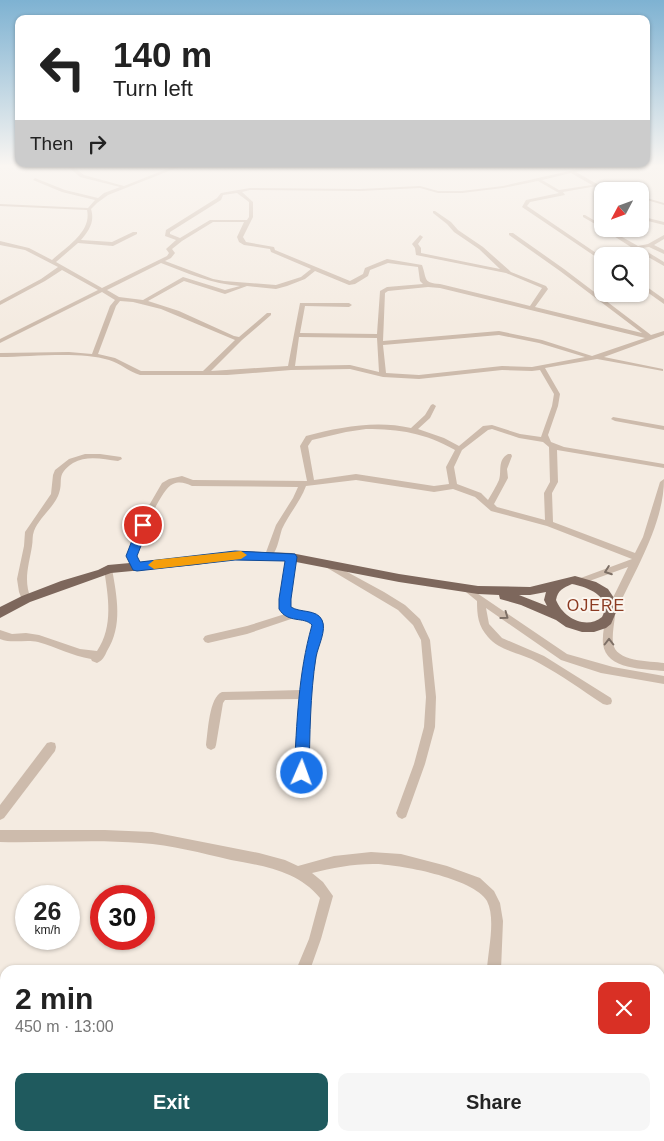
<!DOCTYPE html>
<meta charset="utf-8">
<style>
body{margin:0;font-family:Arial,sans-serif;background:#f6f6f6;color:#222;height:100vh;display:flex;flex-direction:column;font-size:19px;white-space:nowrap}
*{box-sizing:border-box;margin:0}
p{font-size:16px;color:#767676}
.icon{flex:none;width:28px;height:28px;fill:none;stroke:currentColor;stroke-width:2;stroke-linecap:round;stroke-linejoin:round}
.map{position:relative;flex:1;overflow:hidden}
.panel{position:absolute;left:0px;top:965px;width:665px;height:176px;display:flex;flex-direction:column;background:#fff;border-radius:15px 15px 0 0;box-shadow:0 1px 4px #0004}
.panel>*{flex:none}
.top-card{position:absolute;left:15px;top:15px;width:635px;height:152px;border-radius:10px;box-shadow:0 1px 4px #0004;background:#fff;color:#222;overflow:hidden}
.needle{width:32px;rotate:229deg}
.fabs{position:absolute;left:594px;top:182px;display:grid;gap:10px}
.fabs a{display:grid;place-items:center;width:55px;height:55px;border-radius:10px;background:#fff;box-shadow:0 1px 4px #0004;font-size:25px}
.speed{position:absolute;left:15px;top:885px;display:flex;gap:10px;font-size:25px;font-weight:700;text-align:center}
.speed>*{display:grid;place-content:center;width:65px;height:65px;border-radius:50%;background:#fff;box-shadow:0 1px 4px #0004;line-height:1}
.speed small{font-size:12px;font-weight:400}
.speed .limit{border:8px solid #d22;background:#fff;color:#111}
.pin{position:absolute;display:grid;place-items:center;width:42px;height:42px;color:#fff;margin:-21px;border:2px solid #fff;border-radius:50%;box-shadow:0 1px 5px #0007}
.me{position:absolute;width:55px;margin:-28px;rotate:2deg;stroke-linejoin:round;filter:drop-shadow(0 0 4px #0008)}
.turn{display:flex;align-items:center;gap:18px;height:105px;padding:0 15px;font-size:22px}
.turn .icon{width:65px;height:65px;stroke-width:2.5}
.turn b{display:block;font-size:35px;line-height:42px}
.then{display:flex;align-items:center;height:48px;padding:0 15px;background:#0003;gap:10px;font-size:19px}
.round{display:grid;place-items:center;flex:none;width:52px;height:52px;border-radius:10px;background:#f6f6f6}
.headline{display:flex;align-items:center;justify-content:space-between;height:85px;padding:0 15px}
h1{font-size:30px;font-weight:800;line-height:38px}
.cta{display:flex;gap:10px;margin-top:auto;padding:10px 15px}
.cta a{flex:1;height:58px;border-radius:10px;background:#1f5a5e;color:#fff;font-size:20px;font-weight:800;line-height:58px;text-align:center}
.cta a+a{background:#f6f6f6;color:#222}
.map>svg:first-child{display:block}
</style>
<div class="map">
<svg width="664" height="1141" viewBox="0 0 664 1141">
<rect width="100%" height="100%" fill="#f4ebe1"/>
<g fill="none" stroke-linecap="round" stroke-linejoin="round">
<!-- minor -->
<g fill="#cdbbac" fill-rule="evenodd">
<path d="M66,165H71L84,175L124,186L177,165H184L108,195L97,203L91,209C95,222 89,230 81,240L112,242L133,232H137V234L113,246L78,243L56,262L102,288L167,256L169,253L166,249L176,240L165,236L166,230L217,198L221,193L250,188L360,189L420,186L438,191H462L503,186L596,165H606L576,172L597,184L621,191H615L597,186L563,192L565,195L530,202L527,206L602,257V261L522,207L526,200L559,193L538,181L503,188L462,193H438L420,188L360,191L250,190L242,192L253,202V217L243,237L246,242L274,247L275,250L350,281L363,274L365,268L387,259L422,265C427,279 423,283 440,284L530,306L542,288L506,273L416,255L415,248L412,244L420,235L423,237L418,244L421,248V253L500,269L479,249L454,232L447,224L433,213V211H435L451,222L458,230L483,247L511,272L546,286L548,289L535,307L642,333L560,271L509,235V233H513L564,269L651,335L664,331V335L604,357L663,369V371L597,359L545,368L560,394L558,406L548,435L551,442L564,447L664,464V468L557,450L558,482L552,493L553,522L635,553L643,537L660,482L664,479C664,524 635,570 617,610L613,613L615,616C614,625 612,634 613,643C615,662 650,661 664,663V671C645,669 606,670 603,644C602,635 605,625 605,616L609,613L607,610L628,567L581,584L578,583L577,581L578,579L632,559L547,526L491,511L475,497L453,489L434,492L356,480L306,486C300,502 289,514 282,529C279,538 277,554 269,558L265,555L276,525L293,498L298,487L192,486C185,483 180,481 173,484C159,490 141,541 135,556L141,567L140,569H134L127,556L144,514L162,483L169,479L182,476L193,480L307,481L300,446L306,436C340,427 376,420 411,428L425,415L431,405L433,404L436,406L430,418L418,429L444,438L459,446L483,426L492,425L520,434L541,437L552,406L554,394L540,370L532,371L502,370L419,379L383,377L350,369L291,370L227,375H140C129,372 120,363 109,360C79,351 31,357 0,357V353L69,352L92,354L110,306L115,300L102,292L0,343V339L98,290L62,270L45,281L0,305V301L41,279L58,267L25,250L0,245V241L29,248L52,260C66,247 92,232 87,210L0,206V204L88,208L95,200L62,192L33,180L35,178L65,190L98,198L104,193L120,187L80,177ZM571,173L592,185L559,190L542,180ZM237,193L249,202V217L247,220H210L180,238L170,234V232L221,200L223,195ZM213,222H244L237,237L239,242L244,245L270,249L271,252L311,269L301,277L276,285L224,281L213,279L165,261L171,258L175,253L172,249L182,241ZM161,263C187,273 212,284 240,286L225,290L183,277L143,300L119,297L107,290ZM388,263L418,267L420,281L423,284L387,287L380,291L377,334L300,333L305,306L349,307L352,305L349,303H300L288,366L211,371L242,340L271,315V313H267L239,337L234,336L179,311L148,301L184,281L225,294L247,286L276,289L287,286L305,279L315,271L349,285L355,284L368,276L370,270ZM428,287L440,288L645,338L592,356L542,340L499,331L383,341L385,293L388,291ZM120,301L133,302L161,309L235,340L203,371H141L115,358L98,354L116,306ZM499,335L539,343L585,357L532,367L502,366L419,375L386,373L383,345ZM299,337L377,338L379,372L350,365L295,366ZM366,429C400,429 425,433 455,450L446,467L449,484L434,486L356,474L314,480L308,446L312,440L346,432ZM492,429L519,438L543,442L549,447L550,482L544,493L545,520L497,507L494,504L508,478L507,469L512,456L511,454H508C497,460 502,472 499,480C496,487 492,493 488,500L481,493L457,484L454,467L462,450L488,430Z"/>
<polygon points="640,196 664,203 664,205 640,198"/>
<polygon points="585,215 602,225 602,228 583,217 583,215"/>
<polygon points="640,216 664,222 664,225 640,219"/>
<polygon points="603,229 608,229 638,246 648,244 664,235 664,239 654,245 664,250 664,254 649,247 641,248 664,262 664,266 634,249"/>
<polygon points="640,282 664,299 664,304 640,287"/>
<polygon points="613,417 664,426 664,430 615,421 611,419"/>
<path d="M85,454H100L121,457L122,459L118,461C103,459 87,455 73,463C54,476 65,480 58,496C52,509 39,518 34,531C32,536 33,541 32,546C29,565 23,580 31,599L29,602H23L19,592L17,579L24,546L25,532L51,494L53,475L55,470L69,459Z"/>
<path d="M291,554L295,557L290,608L296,611L319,617L323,625L312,680L308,773L306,777L302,778L298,777L296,773L300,699L225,700L223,703L216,745L215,748L211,750L207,748L206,745C208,732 209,697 222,692L301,690L305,662L313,625L312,622L294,618L247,634L208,643L205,642L203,639L205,636L208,635L247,626L285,614L280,609V599L287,557Z"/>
<polygon points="327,561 384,592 405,605 420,619 430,640 436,697 435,727 425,764 406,817 402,819 398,817 396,813 414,764 424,727 426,697 421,640 413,625 398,610 324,566 323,564 324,562"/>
<path d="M108,566L112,569C117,597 123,626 107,651C105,656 102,661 97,663L92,661L91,659C72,656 56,647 38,642C25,639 13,644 0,639V630L12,634L26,633L39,635L80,649L97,651C114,626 108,596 104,569Z"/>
<path d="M465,585L567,654L613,667L664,676V684L601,673L561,660L486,608L489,624L502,638L544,656L611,698L612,701L611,704L607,705L603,704C582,690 561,675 539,663C522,653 501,652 488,637C478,626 477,615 477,601L461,588L462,586Z"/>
<polygon points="51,742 55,743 56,747 55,751 4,818 0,820 0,805 47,743"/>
<path d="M0,830H105L152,832L259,853L285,860L298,866L334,856L371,852L401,854L447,866L480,878L494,891L500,903L503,921L501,970H487C488,950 496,919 487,901C474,878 398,864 373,864C352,864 332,868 312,873L323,882L333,896L321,939L310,970H296L309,939L320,898C298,871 264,866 231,860C201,853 172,845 141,843C94,839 47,843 0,842Z"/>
<polygon points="242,1136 257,1136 256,1141 240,1141"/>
<polygon points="278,1136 297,1136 299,1141 280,1141"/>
<polygon points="487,1136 502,1136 502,1141 486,1141"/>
<polygon points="554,1136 579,1136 581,1141 556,1141"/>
<rect x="614" y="1136" width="16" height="5"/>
</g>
<!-- major -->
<path fill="#7d675c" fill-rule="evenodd" d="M235,551L291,553L399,574L478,586L530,587L575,576L596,582L608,589L614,598L617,610L611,624L606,628L594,632H582L566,627L556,620L521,605L500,599L499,595L478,594L399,582L291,561L235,559L196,565L111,573L30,602L0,618V607L22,596L61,581L98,570L108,565L196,557ZM572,584C588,587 613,597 602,617C586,630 563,618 556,600C558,590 563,588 572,584ZM546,592L544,600L547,606L519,595H530Z"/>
</g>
<!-- one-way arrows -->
<defs><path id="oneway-chevron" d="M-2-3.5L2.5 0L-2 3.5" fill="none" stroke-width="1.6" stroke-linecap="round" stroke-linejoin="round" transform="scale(1.25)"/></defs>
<g stroke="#7d6f65">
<use href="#oneway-chevron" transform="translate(608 571) rotate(160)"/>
<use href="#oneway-chevron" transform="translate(505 616) rotate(36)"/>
<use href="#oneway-chevron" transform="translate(609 642) rotate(-90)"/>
</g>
<!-- sky -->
<linearGradient id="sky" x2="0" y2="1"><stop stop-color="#7eb2d2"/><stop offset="0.51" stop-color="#faf6f2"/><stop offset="1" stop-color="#faf6f2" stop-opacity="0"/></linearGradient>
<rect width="664" height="325" fill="url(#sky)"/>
<!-- route -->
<path fill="#1a73e8" stroke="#114b97" d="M143,521L149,525L137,556L140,562L235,551L295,554L297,557L291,599V607C300,613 317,609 322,620C327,630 318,646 316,657C310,695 310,735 309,773L307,778L302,780L297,778L294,773C297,723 298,674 312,625C304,616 288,624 279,609V599L285,561L235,560L137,571L133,570L126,556L138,525Z"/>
<!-- slow -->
<polygon fill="#f59e0b" points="241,551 247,555 241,559 154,569 148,565 154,560"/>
<g text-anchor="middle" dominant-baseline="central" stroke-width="4" stroke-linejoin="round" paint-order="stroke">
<!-- quarter labels -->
<g font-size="16" letter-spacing="1" fill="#8c3b22" stroke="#fbf5ee">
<text x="596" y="605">OJERE</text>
</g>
</g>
</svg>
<div class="fabs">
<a><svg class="needle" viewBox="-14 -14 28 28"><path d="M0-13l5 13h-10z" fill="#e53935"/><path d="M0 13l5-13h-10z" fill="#767676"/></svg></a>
<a><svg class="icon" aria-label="search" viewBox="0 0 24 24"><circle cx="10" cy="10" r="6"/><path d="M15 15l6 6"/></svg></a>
</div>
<div class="speed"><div>26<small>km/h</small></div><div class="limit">30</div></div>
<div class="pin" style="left:143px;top:525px;background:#d93025"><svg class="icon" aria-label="arrive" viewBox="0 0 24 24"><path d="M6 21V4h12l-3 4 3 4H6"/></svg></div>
<svg class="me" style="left:302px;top:773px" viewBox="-20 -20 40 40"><circle r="17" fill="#1a73e8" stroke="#fff" stroke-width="3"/><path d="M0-11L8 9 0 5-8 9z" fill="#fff"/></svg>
<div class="top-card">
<div class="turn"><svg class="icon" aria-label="left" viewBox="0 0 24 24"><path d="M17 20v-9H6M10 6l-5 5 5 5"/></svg><div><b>140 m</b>Turn left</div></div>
<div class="then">Then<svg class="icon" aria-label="right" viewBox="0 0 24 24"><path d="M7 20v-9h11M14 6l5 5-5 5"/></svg></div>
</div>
<section class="panel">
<div class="headline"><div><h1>2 min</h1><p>450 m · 13:00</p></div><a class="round" style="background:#d93025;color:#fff"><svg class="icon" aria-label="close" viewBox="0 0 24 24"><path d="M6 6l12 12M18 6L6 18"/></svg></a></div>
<div class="cta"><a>Exit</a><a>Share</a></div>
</section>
</div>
